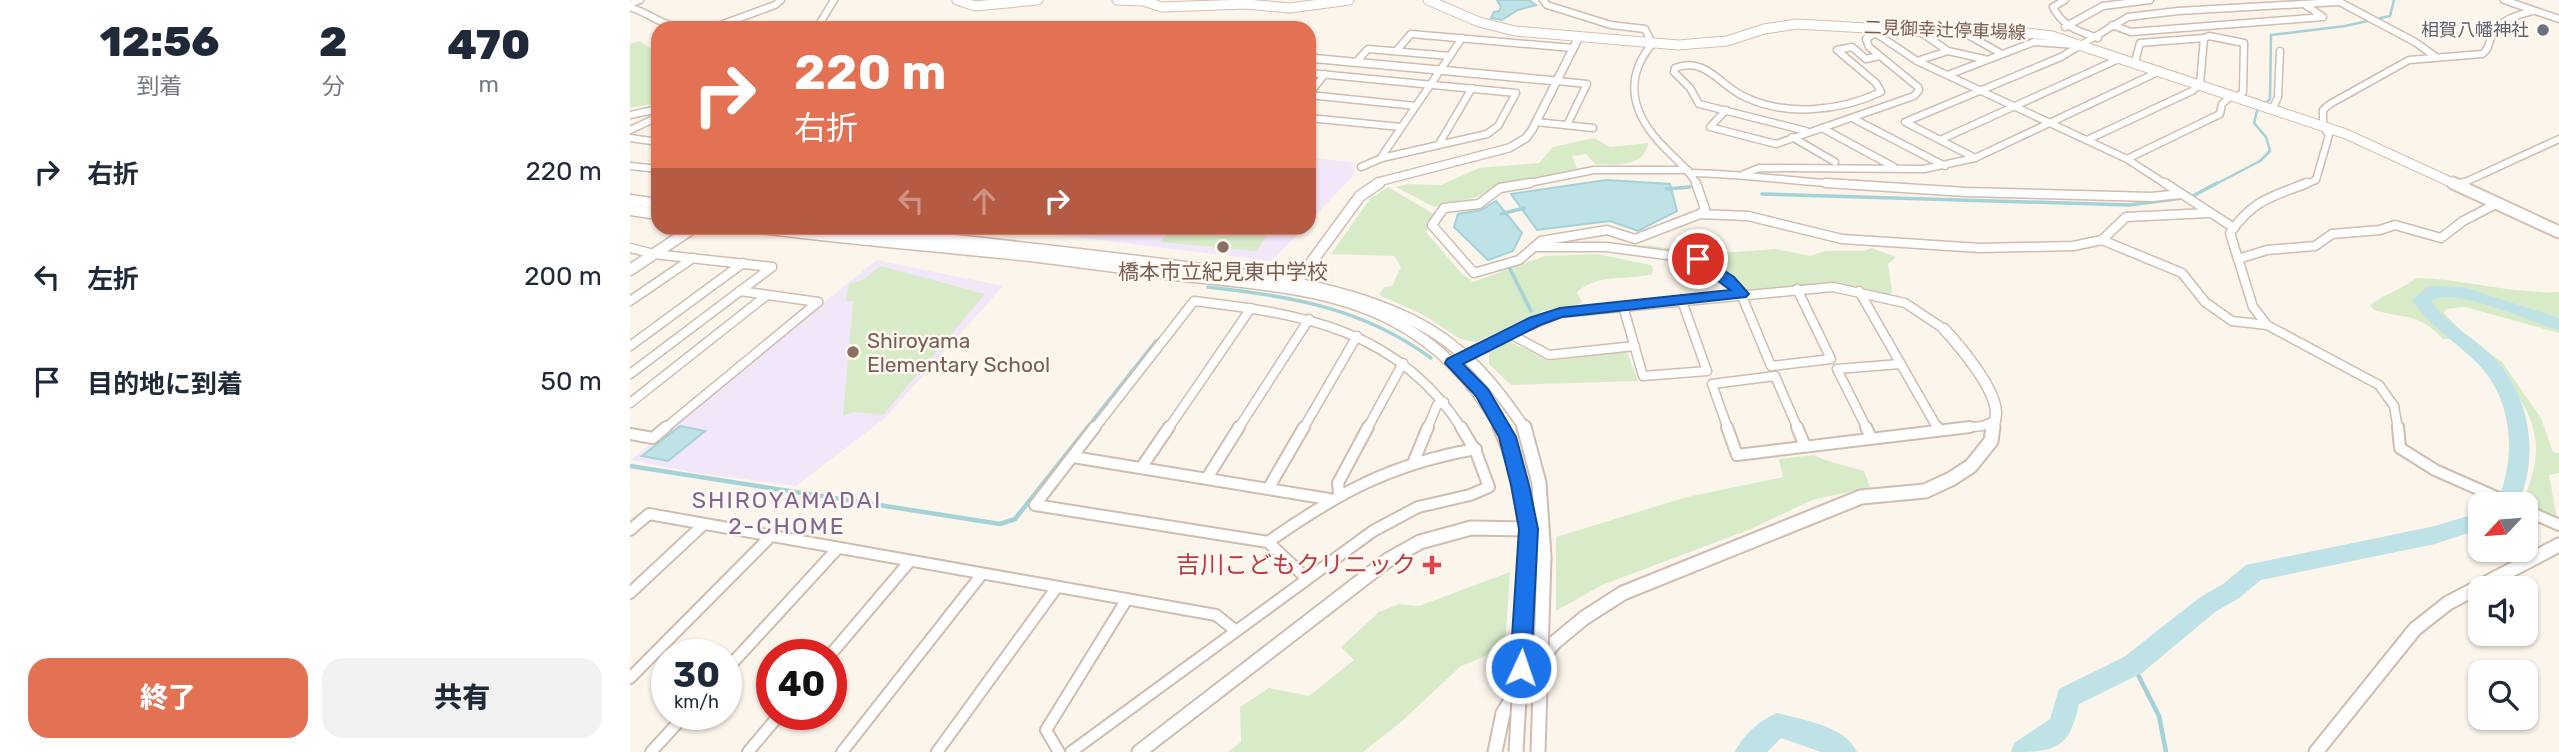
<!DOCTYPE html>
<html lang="ja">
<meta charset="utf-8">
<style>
body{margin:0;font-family:Rubik,"Noto Sans JP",sans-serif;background:#f2f2f3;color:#1f2937;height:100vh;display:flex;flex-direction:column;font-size:26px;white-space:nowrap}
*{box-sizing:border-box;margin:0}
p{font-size:23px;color:#747a83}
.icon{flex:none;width:38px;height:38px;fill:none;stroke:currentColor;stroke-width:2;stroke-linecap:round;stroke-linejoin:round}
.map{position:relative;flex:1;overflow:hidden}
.drawer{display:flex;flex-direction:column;background:#fff;width:630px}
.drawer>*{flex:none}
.hud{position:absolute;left:21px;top:21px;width:665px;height:214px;border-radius:21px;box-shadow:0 2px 5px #0004;background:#e37154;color:#fff;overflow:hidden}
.needle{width:46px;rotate:244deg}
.controls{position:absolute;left:1838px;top:492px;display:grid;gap:14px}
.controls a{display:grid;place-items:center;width:70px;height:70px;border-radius:14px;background:#fff;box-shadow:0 2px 5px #0004;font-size:35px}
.speed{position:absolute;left:21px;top:639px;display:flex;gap:14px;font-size:35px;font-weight:700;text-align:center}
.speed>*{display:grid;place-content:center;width:91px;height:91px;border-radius:50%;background:#fff;box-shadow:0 2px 5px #0004;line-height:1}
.speed small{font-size:18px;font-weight:400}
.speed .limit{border:10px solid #d22;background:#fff;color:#111}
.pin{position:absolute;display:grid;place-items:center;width:60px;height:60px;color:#fff;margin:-30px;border:4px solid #fff;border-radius:50%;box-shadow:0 2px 7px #0007}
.me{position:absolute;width:77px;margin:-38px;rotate:3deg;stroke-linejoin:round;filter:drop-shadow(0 0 5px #0008)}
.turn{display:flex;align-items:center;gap:24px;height:147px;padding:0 28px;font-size:32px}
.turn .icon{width:91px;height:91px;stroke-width:2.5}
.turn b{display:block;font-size:49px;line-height:60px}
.lanes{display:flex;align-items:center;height:66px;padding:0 28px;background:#0003;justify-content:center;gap:35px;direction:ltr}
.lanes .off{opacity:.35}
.eta{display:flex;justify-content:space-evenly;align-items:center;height:119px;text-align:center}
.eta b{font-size:42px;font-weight:800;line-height:49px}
.action{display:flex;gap:14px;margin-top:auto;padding:14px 28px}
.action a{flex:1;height:80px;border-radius:21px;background:#e37154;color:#fff;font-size:28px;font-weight:800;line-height:80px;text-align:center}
.action a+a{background:#f2f2f3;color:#1f2937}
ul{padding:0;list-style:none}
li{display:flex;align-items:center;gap:21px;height:105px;padding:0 28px}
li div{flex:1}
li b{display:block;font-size:26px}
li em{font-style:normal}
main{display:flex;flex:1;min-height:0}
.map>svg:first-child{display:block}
</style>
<main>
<section class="drawer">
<div class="eta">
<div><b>12:56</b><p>到着</p></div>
<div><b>2</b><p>分</p></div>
<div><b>470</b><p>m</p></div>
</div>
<ul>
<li><svg class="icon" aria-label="right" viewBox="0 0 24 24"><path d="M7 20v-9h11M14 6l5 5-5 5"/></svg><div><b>右折</b></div><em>220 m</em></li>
<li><svg class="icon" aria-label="left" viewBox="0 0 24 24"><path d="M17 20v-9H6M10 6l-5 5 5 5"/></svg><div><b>左折</b></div><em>200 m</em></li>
<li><svg class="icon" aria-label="arrive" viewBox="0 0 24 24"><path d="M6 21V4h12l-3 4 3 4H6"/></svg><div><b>目的地に到着</b></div><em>50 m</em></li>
</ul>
<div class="action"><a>終了</a><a>共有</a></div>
</section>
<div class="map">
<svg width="1929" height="752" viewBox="0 0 1929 752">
<rect width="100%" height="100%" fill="#fcf5eb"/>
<!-- education -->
<g fill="#f2e7f9">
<polygon points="679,158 721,162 725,174 679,222"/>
<polygon points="427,228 674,228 641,261 421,234"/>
<polygon points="246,260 373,286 255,418 166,486 67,473 1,460"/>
</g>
<!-- green -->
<g fill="#d7ebc9">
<polygon points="10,41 28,54 28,103 0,108 0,44"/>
<path d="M964,138L980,147L1018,143C1015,168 983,165 965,164L956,154L942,156L948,171L872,183L847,197L804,207L766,187L777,184L811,185L849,168L909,163L923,147Z"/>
<path d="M758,187L804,214L796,232L832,274L843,282L915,256L967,254L1021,265L1023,269L1022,274C996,281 969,273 947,292L952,302L950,304L916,310L846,342L830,339L794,315L749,295L754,287L762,286L771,267L764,256L701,254L740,199Z"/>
<polygon points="543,228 642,228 626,251 530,242"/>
<polygon points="1018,245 1054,251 1071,245 1091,253 1145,249 1180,256 1195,251 1233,251 1242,248 1266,257 1258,264 1262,292 1261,295 1223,286 1191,284 1117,290 1070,257 991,247"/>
<polygon points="251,266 355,294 253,415 223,412 213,416 223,301 216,301 219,284 234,279"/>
<path d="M1786,278C1835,279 1881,294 1929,292V333L1835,307L1816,309L1814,313L1838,338L1872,362L1911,418L1923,452L1929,453V473L1919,475L1927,518L1893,504C1897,490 1903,476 1905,461C1913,409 1868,370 1834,338L1813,339C1788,312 1774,319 1744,310L1740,305C1754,294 1771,290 1786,278Z"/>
<polygon points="879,341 918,361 997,352 1008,381 881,385 859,364 859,351"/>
<path d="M1184,455C1201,463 1216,466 1234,471L1240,487L1182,500L1121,529L972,585L926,611V537L1057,497L1153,477L1149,459Z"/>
<polygon points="880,572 875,648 831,666 771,722 733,752 598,752 611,742 610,707 639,688 679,696 724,660 711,647 749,612 769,604 789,606"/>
</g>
<!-- water -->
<g fill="#bfe2e7" stroke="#a5d1d8" stroke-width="2">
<polygon points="867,0 899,0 906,5 888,10 872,20 861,18 864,12 869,11 871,7"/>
<polygon points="976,180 1040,184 1047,211 1008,231 980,221 907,230 881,194"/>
<polygon points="866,201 892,233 883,251 858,260 824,227 828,214 851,210"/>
<polygon points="50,426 75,431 38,461 12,456"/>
</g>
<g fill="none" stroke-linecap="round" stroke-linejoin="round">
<!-- stream-far2 -->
<polyline stroke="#a5d1d8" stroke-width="2.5" points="1584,185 1630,161 1640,151 1636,137 1624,123 1627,111 1640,99 1641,35 1715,26 1760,16 1764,0"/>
<!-- stream-far1 -->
<g stroke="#a5d1d8" stroke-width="3.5">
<polyline points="1037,189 1060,187"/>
<polyline points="1132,194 1499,205 1553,198"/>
<polyline points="1561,197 1587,183"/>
<polyline points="871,214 894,208"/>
<polyline points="879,267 901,311"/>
<path d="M578,287C662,297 731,307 801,358"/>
<polyline points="456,429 526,341"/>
</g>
<!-- stream -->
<g stroke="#a5d1d8" stroke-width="4.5">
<polyline points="0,466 370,524 385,519 458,427"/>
<polyline points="1503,665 1529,716 1536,752"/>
</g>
<!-- river -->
<g fill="#bfe2e7" fill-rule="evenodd">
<path d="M1803,286L1833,287L1929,318V330C1902,323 1822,285 1801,301C1815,322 1838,334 1857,351C1899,389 1911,453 1888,504H1866C1888,457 1883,396 1844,360C1822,339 1799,325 1782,300L1797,287Z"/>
<path d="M1850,512V529L1805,544L1631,580L1609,598L1585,612L1512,673L1449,704C1439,750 1425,752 1381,752L1384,743L1420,719L1429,689L1494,657L1569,598L1593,584L1616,565L1805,526Z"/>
<path d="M1147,713C1172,720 1216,726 1227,752H1191L1151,738L1137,752H1105C1112,736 1131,719 1147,713Z"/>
</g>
<!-- minor-far2 casing -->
<g stroke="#cfbdb0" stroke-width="9">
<g id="minor-far2">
<path d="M913,0L917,5L981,25L1015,29L1022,44C992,80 1003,116 1034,147C1046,160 1059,169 1067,185"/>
<path d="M1435,0L1423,7C1433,27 1448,31 1468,38"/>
<polyline points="1706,0 1785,42 1806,57"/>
<polyline points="1874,0 1929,19"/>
<polyline points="0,4 10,0"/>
<path d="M0,7C19,13 31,25 50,28"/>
<polyline points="1482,25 1501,32 1693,17 1674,4"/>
<polyline points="1435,27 1473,6 1520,0"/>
<polyline points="82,28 145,5 151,0"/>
<polyline points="187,28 204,0"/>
<polyline points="1238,28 1287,61 1497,159 1537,185"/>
<polyline points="1329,30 1372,54"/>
<polyline points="1289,31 1318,51 1354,59"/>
<polyline points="1574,38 1579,36 1614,43 1613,92 1608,97"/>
<polyline points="766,51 781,34 943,48"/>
<polyline points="1287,61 1318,51"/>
<polyline points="726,62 738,49 820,56"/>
<polyline points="1530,71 1345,158 1275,122 1431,57 1498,17 1548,11 1708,2"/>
<polyline points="679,73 886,93 868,126 857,134 752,158 731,167"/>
<polyline points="1318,75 1404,42 1446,45"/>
<polyline points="927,81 957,84 937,125"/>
<polyline points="679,94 695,74"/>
<polyline points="679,95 786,106"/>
<polyline points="1643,108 1648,97 1650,51"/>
<polyline points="1096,110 1080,127 1146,144 1284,96 1289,90 1288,87 1239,47 1236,39 1244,34"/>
<polyline points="0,115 28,109"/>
<polyline points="679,118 771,127"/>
<polyline points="1224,119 1315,166"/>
<polyline points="906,122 963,128"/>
<polyline points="1192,128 1264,167"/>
<polyline points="0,130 28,117"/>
<path d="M1176,131L1069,104L1060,88L1044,72L1045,68C1076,56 1090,86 1115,97C1157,117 1210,111 1251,92L1246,83L1207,50L1222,47L1236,59L1249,56"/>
<polyline points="1162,137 1205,162"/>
<polyline points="0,138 28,142"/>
<polyline points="1310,140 1491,58"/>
<polyline points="1457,140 1562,91 1570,84 1574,38 1510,43 1505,62"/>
<polyline points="809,144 842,88"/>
<polyline points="752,156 832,38"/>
<polyline points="1497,159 1590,114 1592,104 1602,95"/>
<polyline points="0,166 28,169"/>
<path d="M1060,173C1115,174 1169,182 1224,185"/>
<polyline points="1114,174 1129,168 1294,169 1345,158"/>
<polyline points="889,185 964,170 1058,170"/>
<path d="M1673,185L1686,180L1699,135L1693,126V110L1700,104L1779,60L1852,54C1860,49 1858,42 1863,34C1871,19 1888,15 1903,11"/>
<polyline points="1829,185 1929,139"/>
</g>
</g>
<!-- minor-far1 casing -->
<g stroke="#cfbdb0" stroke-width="11">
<g id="minor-far1">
<polyline points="900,183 870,188 849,204 814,208 802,225 844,273 889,260 911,241 977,230 1005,239 1070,214 1118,216 1212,239 1350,248 1443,246 1472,240 1496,217 1578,213"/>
<polyline points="1066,183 1075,209 1070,214"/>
<polyline points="1196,183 1336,192 1522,197 1550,194"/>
<polyline points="1535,183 1604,228"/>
<path d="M1677,183C1641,197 1623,200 1600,233L1623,307L1637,325L1749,385L1764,406L1768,429"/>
<polyline points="1829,185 1833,183"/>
<polyline points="1472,240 1552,273 1575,302 1602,321 1637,325"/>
<polyline points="906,247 976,247 1067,259 1099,280 1111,294 1141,366 1201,359 1167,289"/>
<polyline points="0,248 24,254 142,267"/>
<polyline points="1608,259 1637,250 1685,246 1702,234 1750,230 1765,225 1811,238 1833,221 1868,203"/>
<polyline points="110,291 188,302"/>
<polyline points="1229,291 1308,429"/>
<polyline points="0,301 63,258"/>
<polyline points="993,306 1013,376 1077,371 1052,301"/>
<polyline points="880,334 930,313 1203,287 1275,303 1314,329"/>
<polyline points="880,334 919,355 1005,346"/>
<polyline points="0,346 113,263"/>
<polyline points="0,374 142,267"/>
<polyline points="0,403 137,295"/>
<polyline points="34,429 188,302"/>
<path d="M464,429L564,301C673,314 768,329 832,429"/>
<polyline points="538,429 621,308"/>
<polyline points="608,429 679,319"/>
<polyline points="673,429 727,336"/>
<polyline points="737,429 773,363"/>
<polyline points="797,429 807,405 814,402"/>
<polyline points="1098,429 1082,384 1145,376 1168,429"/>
<polyline points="1237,429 1207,369 1270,364"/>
<polyline points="1325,429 1352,426 1366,421"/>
</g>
</g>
<!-- minor casing -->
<g stroke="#cfbdb0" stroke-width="14">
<g id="minor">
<polyline points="465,427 405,505 638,542 675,577"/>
<polyline points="1097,427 1107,455 1340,427"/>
<polyline points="1167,427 1175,446"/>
<polyline points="1236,427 1241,438"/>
<polyline points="1307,427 1308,430"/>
<polyline points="1768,427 1770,448 1805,470 1882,504"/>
<polyline points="0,434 23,438 36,427"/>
<polyline points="443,457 699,499"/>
<polyline points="784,461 798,427"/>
<polyline points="511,468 539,427"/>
<polyline points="577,478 609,427"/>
<polyline points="638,489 674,427"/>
<polyline points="709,493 708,483 738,427"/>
<polyline points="1895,510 1929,525"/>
<polyline points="0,530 19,514 586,615 605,630"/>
<path d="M638,542C708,493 760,464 846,449"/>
<polyline points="0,593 74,524"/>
<polyline points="201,654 280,561"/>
<polyline points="96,670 208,548"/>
<polyline points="0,678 141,536"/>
<polyline points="21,752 56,714"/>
<polyline points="118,752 150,714"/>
<polyline points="212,752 352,574"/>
<polyline points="307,752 427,587"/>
<polyline points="429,752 416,730 497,599"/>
<polyline points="441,752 743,531 788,507 840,495 859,487 846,452 831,427"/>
</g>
</g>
<!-- tertiary-far2 casing -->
<g stroke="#cfbdb0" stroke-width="10">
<g id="tertiary-far2">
<polyline points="679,58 927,81"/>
<polyline points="746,185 752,181 879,148 896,138 902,130 949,37"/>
</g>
</g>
<!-- tertiary-far1 casing -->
<g stroke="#cfbdb0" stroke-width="13">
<g id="tertiary-far1">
<polyline points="0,200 28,204"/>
<polyline points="0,210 28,214"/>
<path d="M131,228C217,239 304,246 390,255C439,260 488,268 537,274C611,283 693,285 760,319C810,345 844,381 871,429"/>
<path d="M208,228C319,239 430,251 540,265C623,276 706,283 782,320C833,345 864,383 895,429"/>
<polyline points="0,270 63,228"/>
<polyline points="664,286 730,196 749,183"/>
<path d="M1314,329C1330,346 1366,389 1366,413C1366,418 1364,424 1363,429"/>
<polyline points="831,358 880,334"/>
</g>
</g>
<!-- tertiary casing -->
<g stroke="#cfbdb0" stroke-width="17">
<g id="tertiary">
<path d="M870,427C890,469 896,511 897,557"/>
<polyline points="894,427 909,483 914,557"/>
<polyline points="509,752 758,560 790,542 841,528 903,529"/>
<polyline points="865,752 873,713 901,669 925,642 954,618 993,593 1231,497 1295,491 1321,479 1341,466 1361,441 1363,427"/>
<polyline points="1686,752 1785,629 1818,603 1929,545"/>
</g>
</g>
<!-- secondary-far1 casing -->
<g stroke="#d5bfb0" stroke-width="11">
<g id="secondary-far1">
<polyline points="327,0 345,6 408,0"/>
<polyline points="487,0 513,1 532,7 616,4 660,8 719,0"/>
<polyline points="798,0 849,22 885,31 1048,45 1097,41 1134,29 1167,24 1289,31 1373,30 1422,36 1716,134 1827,185"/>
</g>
</g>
<!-- secondary casing -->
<g stroke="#d5bfb0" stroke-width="15">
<polyline id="secondary" points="1823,183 1929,232"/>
</g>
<!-- minor-far2 -->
<use href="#minor-far2" stroke="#fff" stroke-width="6"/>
<!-- minor-far1 -->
<use href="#minor-far1" stroke="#fff" stroke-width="8"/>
<!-- minor -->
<use href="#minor" stroke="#fff" stroke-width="10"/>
<!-- tertiary-far2 -->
<use href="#tertiary-far2" stroke="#fff" stroke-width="7"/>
<!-- tertiary-far1 -->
<use href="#tertiary-far1" stroke="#fff" stroke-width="10"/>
<!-- tertiary -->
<use href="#tertiary" stroke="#fff" stroke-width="13"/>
<!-- secondary-far1 -->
<use href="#secondary-far1" stroke="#fff" stroke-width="9"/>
<!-- secondary -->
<use href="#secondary" stroke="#fff" stroke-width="11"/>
<!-- tertiary-bridge casing -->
<g stroke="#cfbdb0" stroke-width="17" stroke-linecap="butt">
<g id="tertiary-bridge">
<polyline points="886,752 897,557"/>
<polyline points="908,752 914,557"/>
</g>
</g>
<!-- tertiary-bridge -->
<use href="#tertiary-bridge" stroke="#fff" stroke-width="13"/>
</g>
<!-- route -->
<polygon fill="#1a73e8" stroke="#114b97" stroke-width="2" points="1068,254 1104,277 1119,294 1116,297 932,317 910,325 833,364 858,389 886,437 899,485 908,529 901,668 898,675 891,677 883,675 880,668 889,529 881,485 869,437 846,396 815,363 817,359 899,318 930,308 1100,290 1063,262 1061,259"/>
<!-- markers -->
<circle fill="#6b7280" stroke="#fff9f2" stroke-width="2.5" cx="1913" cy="30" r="7"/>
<g fill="#8d6e63" stroke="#fff9f2" stroke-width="2.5">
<circle cx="593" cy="247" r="7"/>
<circle cx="223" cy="352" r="7"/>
</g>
<path fill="#e0444e" stroke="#fff9f2" stroke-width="2.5" d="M798.5 554.5h7v7h7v7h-7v7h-7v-7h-7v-7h7z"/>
<g text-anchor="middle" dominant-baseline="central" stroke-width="5" stroke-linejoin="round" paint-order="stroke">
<!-- far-street labels -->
<g font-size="18" fill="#785c4e" stroke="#fff9f2">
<text transform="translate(1315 30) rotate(2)">二見御幸辻停車場線</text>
</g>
<!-- far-worship labels -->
<g font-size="18" fill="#5b616d" stroke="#fff9f2" text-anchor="end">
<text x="1899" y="30">相賀八幡神社</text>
</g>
<!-- education labels -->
<g font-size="21" fill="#785e54" stroke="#fff9f2">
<text x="593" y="271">橋本市立紀見東中学校</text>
<text x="237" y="340" text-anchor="start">Shiroyama<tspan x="237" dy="24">Elementary School</tspan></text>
</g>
<!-- neighbourhood labels -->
<g font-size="23" letter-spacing="2" fill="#836693" stroke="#fff9f2">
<text x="157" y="500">SHIROYAMADAI<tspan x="157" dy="26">2-CHOME</tspan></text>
</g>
<!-- near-health labels -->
<g font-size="24" fill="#be3a42" stroke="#fff9f2" text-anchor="end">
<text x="786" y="565">吉川こどもクリニック</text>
</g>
</g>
</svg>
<div class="controls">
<a><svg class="needle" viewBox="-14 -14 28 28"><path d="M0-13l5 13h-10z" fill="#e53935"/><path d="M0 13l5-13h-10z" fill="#747a83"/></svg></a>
<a><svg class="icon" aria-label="sound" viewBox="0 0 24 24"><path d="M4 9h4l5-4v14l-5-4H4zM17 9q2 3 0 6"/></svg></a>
<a><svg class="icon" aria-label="search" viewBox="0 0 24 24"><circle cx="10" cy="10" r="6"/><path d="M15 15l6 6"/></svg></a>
</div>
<div class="speed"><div>30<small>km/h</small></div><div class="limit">40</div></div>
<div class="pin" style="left:1068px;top:259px;background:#d93025"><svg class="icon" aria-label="arrive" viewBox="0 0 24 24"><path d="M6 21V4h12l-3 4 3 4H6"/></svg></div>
<svg class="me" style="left:891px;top:668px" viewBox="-20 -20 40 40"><circle r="17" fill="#1a73e8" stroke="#fff" stroke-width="3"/><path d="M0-11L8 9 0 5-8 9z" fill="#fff"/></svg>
<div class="hud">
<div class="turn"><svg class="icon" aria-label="right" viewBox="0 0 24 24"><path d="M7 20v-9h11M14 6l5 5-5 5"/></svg><div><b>220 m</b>右折</div></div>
<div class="lanes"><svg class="icon off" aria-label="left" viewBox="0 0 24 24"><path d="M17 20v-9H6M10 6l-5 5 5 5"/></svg><svg class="icon off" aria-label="ahead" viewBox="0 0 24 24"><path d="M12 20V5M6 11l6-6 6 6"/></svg><svg class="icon" aria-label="right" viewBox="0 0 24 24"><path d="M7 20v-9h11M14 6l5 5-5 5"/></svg></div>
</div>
</div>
</main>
